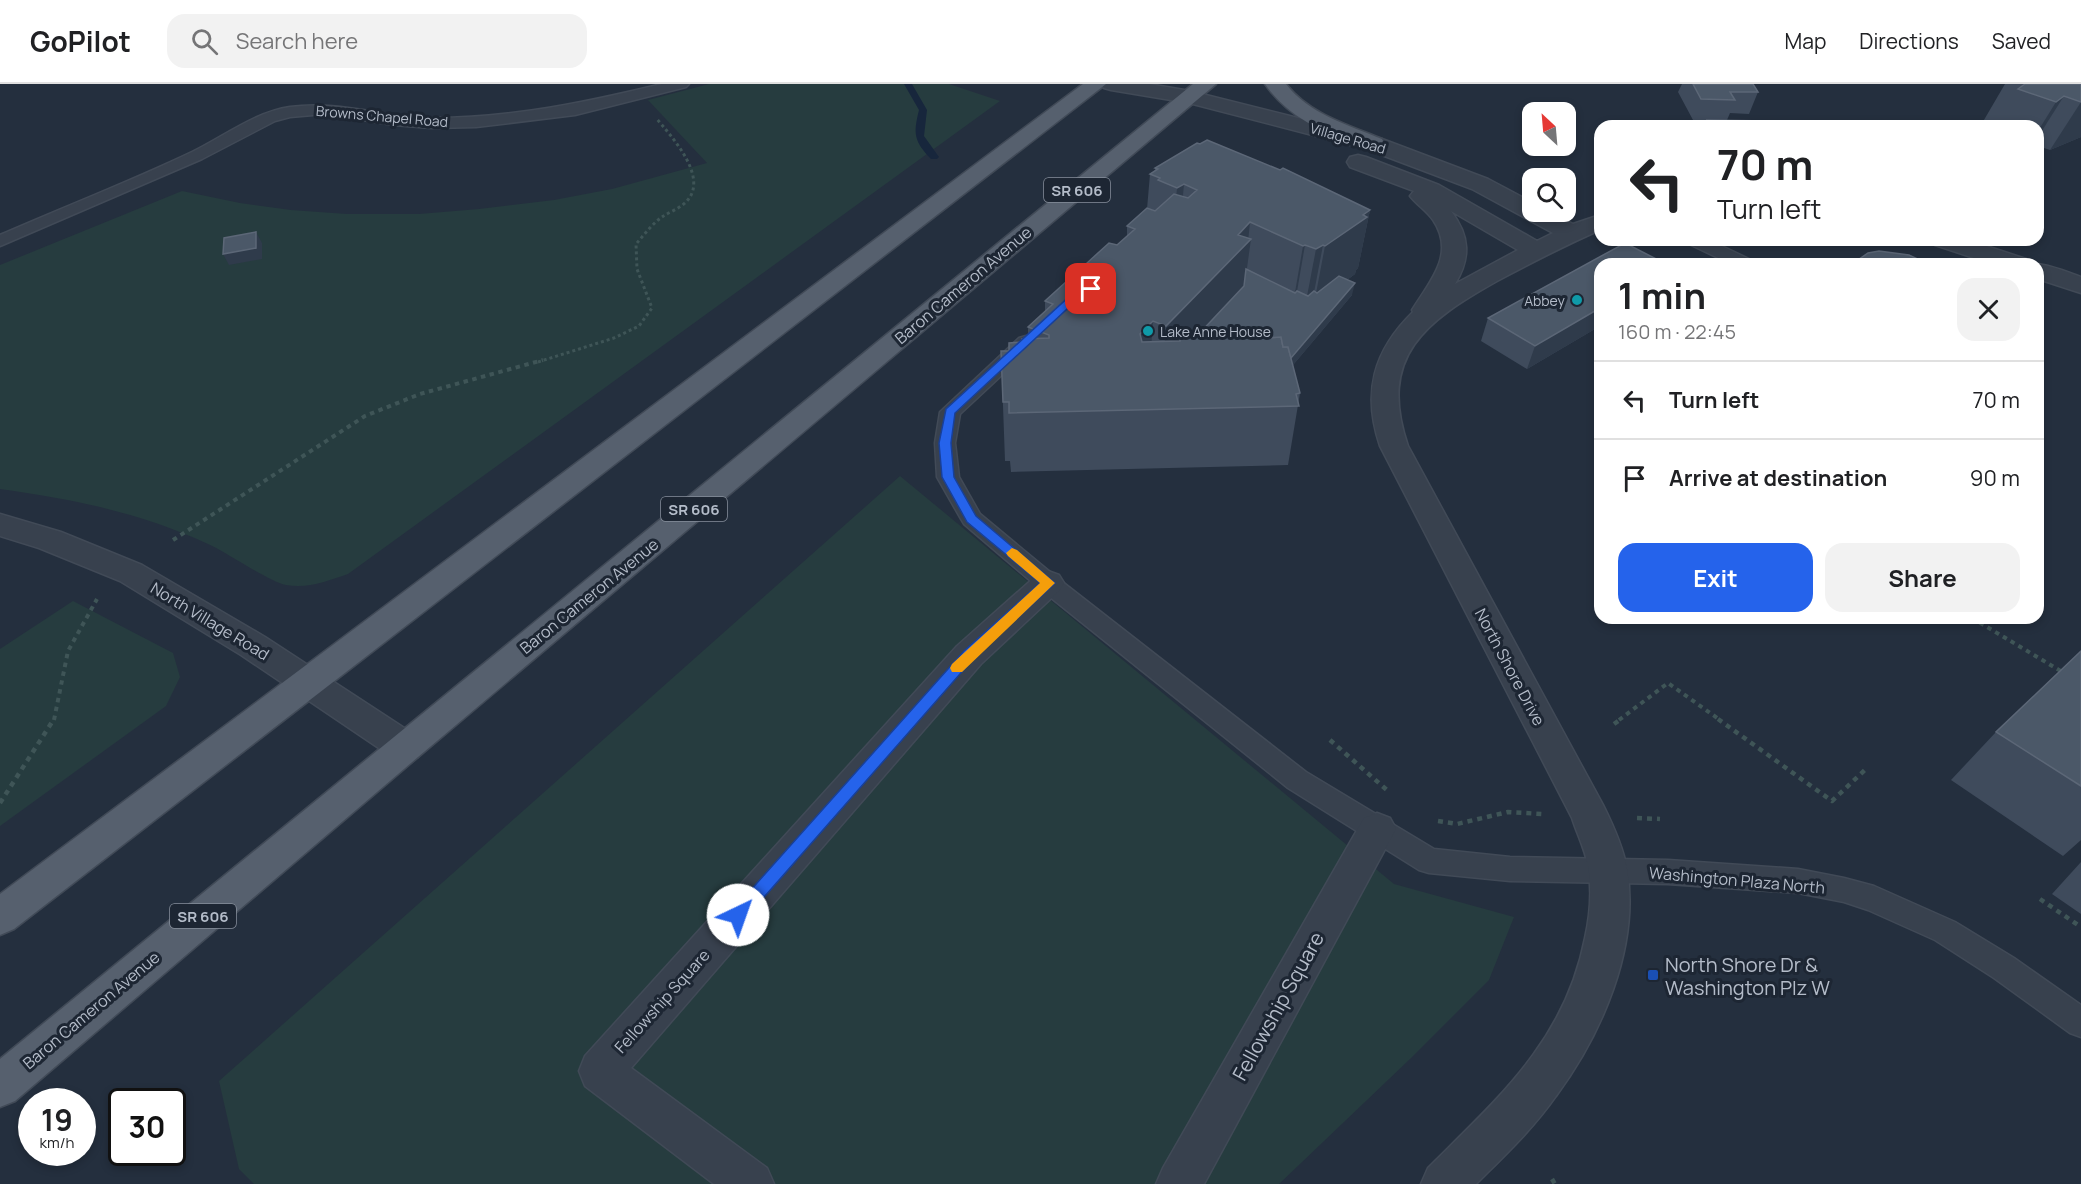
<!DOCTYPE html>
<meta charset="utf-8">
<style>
body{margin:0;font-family:Manrope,sans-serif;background:#f2f2f2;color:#202124;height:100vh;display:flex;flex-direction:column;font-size:22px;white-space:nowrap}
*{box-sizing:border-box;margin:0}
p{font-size:20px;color:#757577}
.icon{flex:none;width:33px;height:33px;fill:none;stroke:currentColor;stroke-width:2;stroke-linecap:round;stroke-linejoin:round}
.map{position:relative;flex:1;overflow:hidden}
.side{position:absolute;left:1594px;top:174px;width:450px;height:366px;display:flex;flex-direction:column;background:#fff;border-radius:18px;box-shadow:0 3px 9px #0003}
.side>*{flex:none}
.guide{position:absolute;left:1594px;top:36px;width:450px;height:126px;border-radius:18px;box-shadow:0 3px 9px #0003;background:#fff;color:#202124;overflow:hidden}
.needle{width:39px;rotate:334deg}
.buttons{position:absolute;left:1522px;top:18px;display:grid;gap:12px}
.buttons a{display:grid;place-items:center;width:54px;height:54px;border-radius:12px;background:#fff;box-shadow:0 3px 9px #0003;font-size:30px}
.speed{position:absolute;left:18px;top:1004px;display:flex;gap:12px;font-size:30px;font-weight:700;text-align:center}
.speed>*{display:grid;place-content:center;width:78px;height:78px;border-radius:50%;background:#fff;box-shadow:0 3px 9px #0003;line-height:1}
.speed small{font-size:15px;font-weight:400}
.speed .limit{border:3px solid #111;border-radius:9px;background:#fff;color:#111}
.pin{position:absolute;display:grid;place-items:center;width:51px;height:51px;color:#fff;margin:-26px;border-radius:12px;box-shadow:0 3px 9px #0006}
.me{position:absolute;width:66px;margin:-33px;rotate:42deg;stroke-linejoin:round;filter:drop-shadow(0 0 4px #0008)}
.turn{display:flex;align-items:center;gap:21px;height:126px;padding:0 24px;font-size:27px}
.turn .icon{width:78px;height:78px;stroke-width:2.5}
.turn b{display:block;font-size:42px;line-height:51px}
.round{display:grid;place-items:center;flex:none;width:63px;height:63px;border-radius:18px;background:#f2f2f2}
.headline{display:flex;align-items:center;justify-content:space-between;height:102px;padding:0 24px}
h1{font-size:36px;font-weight:700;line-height:45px}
.button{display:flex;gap:12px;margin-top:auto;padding:12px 24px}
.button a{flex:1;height:69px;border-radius:18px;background:#2563eb;color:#fff;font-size:24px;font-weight:700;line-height:69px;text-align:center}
.button a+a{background:#f2f2f2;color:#202124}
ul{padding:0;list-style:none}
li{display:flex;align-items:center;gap:18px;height:78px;padding:0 24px;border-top:2px solid #e0e0e0}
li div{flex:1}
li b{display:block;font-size:22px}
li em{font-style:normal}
header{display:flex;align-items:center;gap:36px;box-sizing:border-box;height:84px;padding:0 30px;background:#fff;border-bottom:2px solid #e0e0e0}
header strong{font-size:28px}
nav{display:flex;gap:33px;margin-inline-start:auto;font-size:21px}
.search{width:420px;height:54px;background:#f2f2f2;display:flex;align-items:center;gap:15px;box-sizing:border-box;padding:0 21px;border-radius:18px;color:#757577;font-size:22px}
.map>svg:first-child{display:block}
</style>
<header>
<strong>GoPilot</strong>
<div class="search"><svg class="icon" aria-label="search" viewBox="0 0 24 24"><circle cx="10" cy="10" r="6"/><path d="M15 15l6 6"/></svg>Search here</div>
<nav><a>Map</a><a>Directions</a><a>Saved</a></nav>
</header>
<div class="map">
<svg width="2081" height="1100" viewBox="0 0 2081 1100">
<rect width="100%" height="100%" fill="#242f3e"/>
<!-- green -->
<g fill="#263c3f">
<path d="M709,0H949L1000,17L348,490C327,497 308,505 286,501C268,497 228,469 208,460C142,429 72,415 0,405V181L182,107L240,119L291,126L347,130H419L479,125L554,116L612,105L707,79L648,16Z"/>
<polygon points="900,392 1394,800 1514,833 1489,896 1410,975 1279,1100 254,1100 239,1085 219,997"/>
<polygon points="73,517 173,569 180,593 166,622 0,742 0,565"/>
</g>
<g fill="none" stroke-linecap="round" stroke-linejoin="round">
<!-- stream -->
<path fill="#17263c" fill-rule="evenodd" d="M904,0H912L927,26L924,52L939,73L937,75H931C914,57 913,50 919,26Z"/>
<!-- service casing -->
<g stroke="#414a57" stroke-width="3">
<g id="service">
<path d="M662,0H689L686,3L575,31L476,43L432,44L394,41L325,30L290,33L275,37L202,75L0,162V151C64,123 129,98 192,68C223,53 255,28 290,23C339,16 386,34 434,34C513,34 587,18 662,0Z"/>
<polygon points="1686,156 1709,156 1751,176 1754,180 1731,180 1689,160"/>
<polygon points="1026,252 1033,254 1036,258 1033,262 960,330 955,359 959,393 980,430 1056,493 1306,688 1434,765 1510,773 1668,776 1798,785 1844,794 1874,802 1955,838 2014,874 2081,921 2081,953 2070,949 1994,894 1935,856 1868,826 1844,818 1798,809 1668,800 1510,797 1429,789 1419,786 1288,704 1040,505 964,440 961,435 937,393 935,359 940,328 1019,254"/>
</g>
</g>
<!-- minor casing -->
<g stroke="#414a57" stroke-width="3">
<g id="minor">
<polygon points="1048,487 1059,491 1064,499 1059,507 981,580 631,984 767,1084 774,1100 714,1100 585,1002 579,987 585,972 957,562 1037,491"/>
<polygon points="1377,729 1390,734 1396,745 1204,1100 1156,1100 1163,1084 1364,734"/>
</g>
</g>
<!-- tertiary casing -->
<g stroke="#414a57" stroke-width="3">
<g id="tertiary">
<path d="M1101,0H1149L1190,7L1382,55L1488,95L1533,119V128H1549L1573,140L1600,131V146C1565,161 1531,179 1497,197C1426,237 1377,272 1408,362L1603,721C1613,741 1623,763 1627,785C1640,864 1601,951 1556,1012C1533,1045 1504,1072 1476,1100H1421L1428,1084C1498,1014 1565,957 1585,854C1590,832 1592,805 1588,782C1585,765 1577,750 1572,734L1380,362C1362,309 1373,267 1413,228L1412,226C1430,197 1456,170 1433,136C1427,127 1417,121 1410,112L1414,107L1350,83L1347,78L1350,73L1358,71L1366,73L1439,101L1537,157L1553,149L1472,105L1366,65L1189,19L1111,6L1104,4ZM1451,127L1518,166L1455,200C1471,174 1470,152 1451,127Z"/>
<polygon points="1932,156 1968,156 2026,175 2029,180 1992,180 1935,161"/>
<path d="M2036,180C2051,181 2067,188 2081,193V209L2038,195V180Z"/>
<polygon points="0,430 61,448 142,481 265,553 418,653 423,663 418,673 405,677 392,673 241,571 120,497 39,464 0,452"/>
</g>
</g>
<!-- primary casing -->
<g stroke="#414a57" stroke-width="3">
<g id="primary">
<polygon points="1083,0 1106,0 14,845 0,851 0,810"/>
<polygon points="1193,0 1216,0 418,673 15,1017 0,1023 0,975"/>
<path d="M1265,0H1286C1309,30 1348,41 1382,55L1385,60L1382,65L1374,67L1366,65C1327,49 1290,36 1265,0Z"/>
</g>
</g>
<!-- path-far2 -->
<path stroke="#3f5557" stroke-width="3" stroke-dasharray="3 3" stroke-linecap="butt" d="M538,278L614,254L639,242L652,224L637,185L636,160C644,151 652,140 662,133C669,128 679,125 686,118C710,94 672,53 656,34"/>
<!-- path-far1 -->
<g stroke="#3f5557" stroke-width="4" stroke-dasharray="4.5 4.5" stroke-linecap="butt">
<polyline points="173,456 365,332 420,310 543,276"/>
<polyline points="1972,534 2064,589"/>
<polyline points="54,636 68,567 97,515"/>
<polyline points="1619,636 1668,599 1720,636"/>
</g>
<!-- path -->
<g stroke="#3f5557" stroke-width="4.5" stroke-dasharray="5 5" stroke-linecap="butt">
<polyline points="1718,635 1832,717 1867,684"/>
<polyline points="1614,640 1621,635"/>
<polyline points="1330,656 1388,707"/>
<polyline points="0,719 54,635"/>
<polyline points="1637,734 1660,735"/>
<polyline points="1438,737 1457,740 1508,728 1542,730"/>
<polyline points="2040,815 2081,843"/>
<polyline points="1552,1095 1555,1100"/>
</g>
<!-- service -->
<use href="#service" fill="#38414e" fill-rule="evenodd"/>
<!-- minor -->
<use href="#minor" fill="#38414e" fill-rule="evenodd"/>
<!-- tertiary -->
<use href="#tertiary" fill="#38414e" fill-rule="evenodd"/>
<!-- primary -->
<use href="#primary" fill="#56606e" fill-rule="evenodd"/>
</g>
<!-- wall -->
<g fill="#3f4b5c">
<polygon points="1682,0 1753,0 1758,8 1749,30 1730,29 1727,36 1770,42 1704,42 1706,37 1693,36 1678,8"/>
<polygon points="2005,0 2081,0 2081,53 2050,66 2038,62 2038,42 1981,41"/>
<polygon points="1155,84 1370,126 1358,184 1356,186 1355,190 1347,196 1352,211 1293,281 1300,309 1288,381 1011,388 1010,377 1005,377 1001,267 1009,267 1028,255 1028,243 1045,228 1045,217 1076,199 1087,189 1087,179 1117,161 1127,152 1127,142 1147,125 1150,90 1155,86"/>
<polygon points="1600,180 1600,242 1527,285 1481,257 1488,234"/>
<polygon points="2081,567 2081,756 2063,772 1951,696 1996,648"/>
<polygon points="2081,778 2081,830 2052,810"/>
</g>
<!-- shaded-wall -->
<g fill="#2f3b4b">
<polygon points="2064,12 2038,53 2038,47 2056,18"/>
<polygon points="2081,18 2081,53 2050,66"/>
<polygon points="1184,100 1179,157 1172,161 1177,104"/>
<polygon points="1370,126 1358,184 1356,186 1355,190 1314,220 1325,162"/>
<polygon points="1250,138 1248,158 1251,155 1243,213 1178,283 1180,257 1180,252 1176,284 1161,301 1166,242 1238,151"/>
<polygon points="256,148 262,159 262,175 229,181 223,170"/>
<polygon points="1305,161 1295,219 1293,220 1303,162"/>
<polygon points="1323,161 1312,219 1305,223 1316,165"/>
<polygon points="1355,199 1352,211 1272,306 1272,296"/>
<polygon points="1600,224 1600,242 1527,285 1535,262"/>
<polygon points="1153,237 1149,296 1140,250"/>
</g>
<!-- building -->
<g fill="#4b5868" stroke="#5c6777" stroke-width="1.5">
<polygon points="1693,0 1753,0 1758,8 1730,8 1735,16 1701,15"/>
<polygon points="2025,0 2081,0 2081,18 2064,12 2056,18 2018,5"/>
<polygon points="1707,36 1767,37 1770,42 1710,42"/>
<polygon points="1207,56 1280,86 1283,84 1370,126 1363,131 1367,133 1325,162 1323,161 1316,165 1305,161 1303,162 1250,138 1238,151 1251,155 1166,242 1153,237 1140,250 1142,258 1180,257 1180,252 1263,249 1264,254 1281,253 1283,263 1288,263 1300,309 1296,310 1299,322 1009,329 1009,318 1003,318 1001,267 1009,267 1009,259 1022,258 1022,255 1049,254 1049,251 1028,243 1053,220 1045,217 1068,196 1076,199 1095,181 1087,179 1109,159 1117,161 1135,145 1127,142 1147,124 1155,127 1174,110 1188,114 1197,106 1184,100 1177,104 1158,96 1160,94 1150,90 1158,85 1155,84 1197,59 1200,60"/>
<polygon points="256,148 256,164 223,170 224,154"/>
<polygon points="1625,159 1666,180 1600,180 1600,224 1535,262 1488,234"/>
<polygon points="1879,167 1909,171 1928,180 1852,180 1868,169"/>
<polygon points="1246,185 1295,209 1297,207 1308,212 1314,207 1317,209 1339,192 1355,199 1291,274 1288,263 1283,263 1281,253 1264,254 1263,249 1198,251 1244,202"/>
<polygon points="2081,567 2081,702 1996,648"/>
</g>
<!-- route -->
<polygon fill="#2563eb" stroke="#184099" stroke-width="1.5" points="1091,202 1094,203 1094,207 1079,214 955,329 951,359 954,393 976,432 1055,499 974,574 744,836 738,838 733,836 730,831 733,826 964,567 1040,499 967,438 942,393 939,359 946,325 1072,210"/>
<!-- slow -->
<polygon fill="#f59e0b" points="1012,464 1017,466 1055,499 962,588 952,588 950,584 952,580 1040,499 1008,472 1006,469"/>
<!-- markers -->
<g fill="#0f9aa8" stroke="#1d2633" stroke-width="2">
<circle cx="1577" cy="216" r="6"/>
<circle cx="1148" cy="247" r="6"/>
</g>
<rect fill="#1a4fb4" stroke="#1d2633" stroke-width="2" x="1647" y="885" width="12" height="12" rx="3"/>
<g text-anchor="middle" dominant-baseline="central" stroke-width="6" stroke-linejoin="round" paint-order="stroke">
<!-- far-street labels -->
<g font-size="14" fill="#b4bcc9" stroke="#1d2633">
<text transform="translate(382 32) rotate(5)">Browns Chapel Road</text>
<text transform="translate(1348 54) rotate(16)">Village Road</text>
</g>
<!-- far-poi labels -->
<g font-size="14" fill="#b4bcc9" stroke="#1d2633" text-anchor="end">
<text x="1565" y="216">Abbey</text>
<text x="1160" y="247" text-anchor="start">Lake Anne House</text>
</g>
<!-- shield labels -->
<g fill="#1d2633" stroke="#878f9c" stroke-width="1.5">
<rect x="1044" y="94" width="66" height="24" rx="4.5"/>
<rect x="661" y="413" width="66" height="24" rx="4.5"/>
<rect x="170" y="820" width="66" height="24" rx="4.5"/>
</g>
<g font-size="15" font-weight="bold" fill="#b4bcc9">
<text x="1077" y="106">SR 606</text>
<text x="694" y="425">SR 606</text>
<text x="203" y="832">SR 606</text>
</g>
<!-- street labels -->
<g font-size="16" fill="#b4bcc9" stroke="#1d2633">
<text transform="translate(963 201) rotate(-40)">Baron Cameron Avenue</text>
<text transform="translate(589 512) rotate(-39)">Baron Cameron Avenue</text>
<text transform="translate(210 537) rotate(31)">North Village Road</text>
<text transform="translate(1510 583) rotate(62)">North Shore Drive</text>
<text transform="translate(1737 796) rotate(5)">Washington Plaza North</text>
<text transform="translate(662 917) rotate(-48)">Fellowship Square</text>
<text transform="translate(91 926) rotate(-40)">Baron Cameron Avenue</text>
</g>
<!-- near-poi labels -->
<g font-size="20" fill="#b4bcc9" stroke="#1d2633" text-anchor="start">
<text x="1665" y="880">North Shore Dr &amp;<tspan x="1665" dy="23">Washington Plz W</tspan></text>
</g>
<!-- near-street labels -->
<g font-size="20" fill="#b4bcc9" stroke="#1d2633">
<text transform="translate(1278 922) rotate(-61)">Fellowship Square</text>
</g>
</g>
</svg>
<div class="buttons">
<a><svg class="needle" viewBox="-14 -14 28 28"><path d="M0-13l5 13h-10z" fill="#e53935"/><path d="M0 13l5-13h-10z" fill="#757577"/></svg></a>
<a><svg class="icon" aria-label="search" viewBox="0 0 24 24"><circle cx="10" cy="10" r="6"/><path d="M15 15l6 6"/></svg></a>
</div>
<div class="speed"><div>19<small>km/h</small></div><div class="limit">30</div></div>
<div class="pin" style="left:1091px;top:205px;background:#d93025"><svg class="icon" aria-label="arrive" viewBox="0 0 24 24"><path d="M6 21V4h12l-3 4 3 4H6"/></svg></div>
<svg class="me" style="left:738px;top:831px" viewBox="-20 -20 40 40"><circle r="19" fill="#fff"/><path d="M0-13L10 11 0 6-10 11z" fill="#2563eb"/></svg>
<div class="guide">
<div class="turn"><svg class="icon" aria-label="left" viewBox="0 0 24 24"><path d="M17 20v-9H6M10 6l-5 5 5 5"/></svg><div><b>70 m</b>Turn left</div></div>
</div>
<section class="side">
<div class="headline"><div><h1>1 min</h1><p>160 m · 22:45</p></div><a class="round"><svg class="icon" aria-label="close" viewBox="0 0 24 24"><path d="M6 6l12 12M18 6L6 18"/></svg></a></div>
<ul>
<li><svg class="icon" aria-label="left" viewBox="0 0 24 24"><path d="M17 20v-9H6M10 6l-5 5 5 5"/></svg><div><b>Turn left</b></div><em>70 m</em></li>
<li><svg class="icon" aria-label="arrive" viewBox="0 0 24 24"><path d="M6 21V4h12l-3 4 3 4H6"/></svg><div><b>Arrive at destination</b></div><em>90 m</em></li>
</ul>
<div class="button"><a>Exit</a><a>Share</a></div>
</section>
</div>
